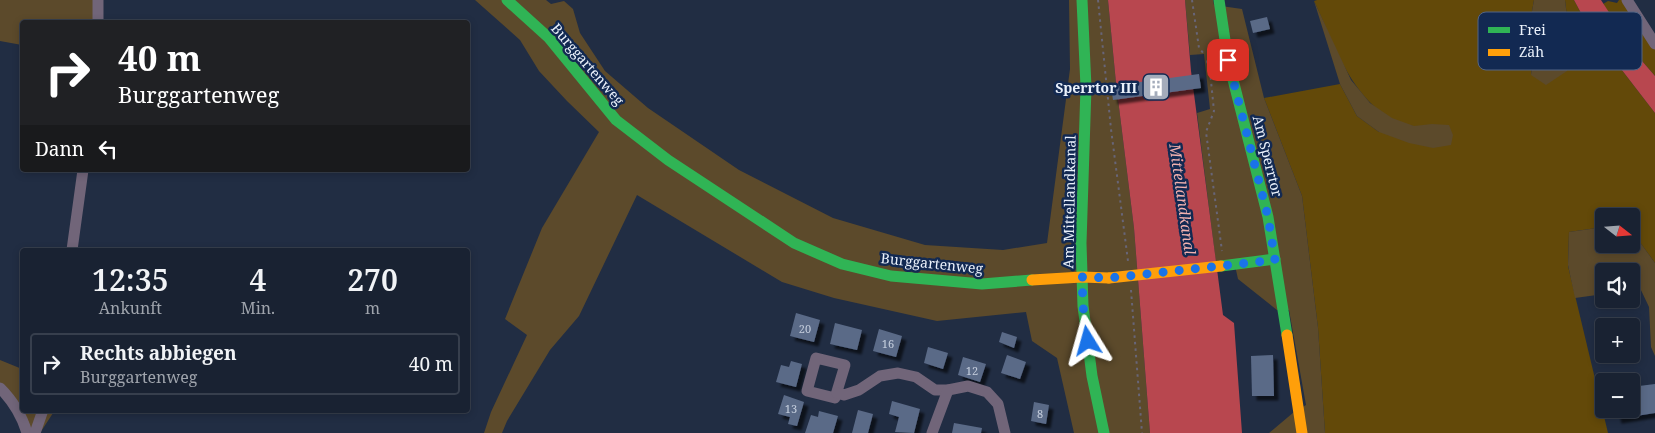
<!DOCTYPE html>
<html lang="de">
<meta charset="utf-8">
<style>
body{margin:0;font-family:"Noto Serif",serif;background:#222a3a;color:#f1f3f6;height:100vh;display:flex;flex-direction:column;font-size:19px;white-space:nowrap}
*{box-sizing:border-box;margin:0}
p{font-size:16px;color:#9fa4ac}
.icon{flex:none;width:28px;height:28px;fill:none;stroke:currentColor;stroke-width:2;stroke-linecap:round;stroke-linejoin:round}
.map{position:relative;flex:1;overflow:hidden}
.panel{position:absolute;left:20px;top:248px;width:450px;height:165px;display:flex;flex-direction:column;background:#192232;border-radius:5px;box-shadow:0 2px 8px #0003,0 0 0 1px #373f4d}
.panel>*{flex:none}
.top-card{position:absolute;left:20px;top:20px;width:450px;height:152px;border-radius:5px;box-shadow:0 2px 8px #0003,0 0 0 1px #373f4d;background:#202124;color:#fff;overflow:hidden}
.needle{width:32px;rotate:107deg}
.fabs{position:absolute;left:1595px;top:208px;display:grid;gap:10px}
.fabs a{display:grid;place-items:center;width:45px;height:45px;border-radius:5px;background:#192232;box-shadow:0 2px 8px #0003,0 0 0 1px #373f4d;font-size:25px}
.pin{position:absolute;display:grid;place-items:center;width:42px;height:42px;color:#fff;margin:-21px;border-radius:10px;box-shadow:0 2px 8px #0006}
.me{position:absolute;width:55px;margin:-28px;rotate:352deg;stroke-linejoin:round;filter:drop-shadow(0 0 4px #0008)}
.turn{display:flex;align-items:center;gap:18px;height:105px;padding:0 15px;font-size:22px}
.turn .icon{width:65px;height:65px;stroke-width:2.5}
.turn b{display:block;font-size:35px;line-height:42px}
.then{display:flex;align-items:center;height:48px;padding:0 15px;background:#0003;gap:10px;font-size:19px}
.eta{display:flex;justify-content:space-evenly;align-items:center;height:85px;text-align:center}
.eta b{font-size:30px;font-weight:600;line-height:35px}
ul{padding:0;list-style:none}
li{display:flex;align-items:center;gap:15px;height:62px;margin:0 10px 8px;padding:0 5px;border:2px solid #373f4d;border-radius:5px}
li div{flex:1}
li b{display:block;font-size:19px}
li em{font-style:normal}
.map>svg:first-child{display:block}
</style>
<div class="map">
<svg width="1655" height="433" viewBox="0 0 1655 433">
<defs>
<filter id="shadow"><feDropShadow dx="4.5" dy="4.5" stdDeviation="1" flood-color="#0009"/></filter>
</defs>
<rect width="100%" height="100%" fill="#212d43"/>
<!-- green -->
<g fill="#634909">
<path d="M1317,0H1534L1531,17L1534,51L1531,75L1570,43L1565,0H1574L1588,26L1655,113V263L1631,230V216H1604V227L1569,232L1568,266L1608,433H1325L1318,328L1302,196L1264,98L1340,84L1357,116L1379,132L1432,124C1426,125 1418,127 1413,126C1355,114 1336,47 1314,1Z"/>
<polygon points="1619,0 1627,0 1655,44 1655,76 1636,54 1603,4 1608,1 1617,3"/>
</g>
<!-- forest -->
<g fill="#5c4a2b">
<polygon points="0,0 98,0 98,22 22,22 22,45 0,41"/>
<polygon points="475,0 546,0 551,4 564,1 573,9 580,33 605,71 648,108 739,170 833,218 925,245 1003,250 1047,243 1070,69 1069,0 1108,0 1116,83 1134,228 1150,433 1074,433 1057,358 1032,341 1026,312 937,321 834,298 782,282 637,195 579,316 550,350 507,421 502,433 484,433 491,412 527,335 505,319 542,228 599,132 567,101 539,71 520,40"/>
<polygon points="1185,0 1213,0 1214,5 1242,9 1264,98 1302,196 1318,328 1325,433 1269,433 1294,412 1306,405 1289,310 1277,310 1238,279 1234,261 1216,263 1197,113 1210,109 1204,54 1190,55"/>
<polygon points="1534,0 1565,0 1570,43 1567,71 1546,85 1531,75 1534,51 1531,17"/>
<polygon points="1314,1 1351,80 1370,103 1392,118 1414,126 1432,124 1449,125 1453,135 1451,145 1433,148 1409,143 1379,132 1357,116 1340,84"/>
<polygon points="1604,227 1604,244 1631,244 1631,230 1655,263 1655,356 1651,347 1649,307 1640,288 1631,289 1631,271 1604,271 1604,294 1575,298 1568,265 1569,232"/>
<polygon points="0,360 22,369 22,410 55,410 40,433 27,433 0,388"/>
</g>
<!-- water -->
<g fill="#b8474f">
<polygon points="1108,0 1185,0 1191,71 1223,315 1234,323 1242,433 1150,433 1134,228 1116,83"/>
<polygon points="1574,0 1601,0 1636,54 1655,76 1655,113 1588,26"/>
</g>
<!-- building -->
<g fill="#5a6a87" filter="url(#shadow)">
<polygon points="1267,17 1270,29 1253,33 1250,21"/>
<polygon points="1199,74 1201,88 1113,100 1111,86"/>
<polygon points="796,313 820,320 814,342 790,336"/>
<polygon points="835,323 862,330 857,350 830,344"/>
<polygon points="879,329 902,336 896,357 873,351"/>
<polygon points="1002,332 1017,337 1014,348 999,342"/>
<polygon points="928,347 948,353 943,369 924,363"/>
<polygon points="1007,355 1026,362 1020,379 1001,373"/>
<polygon points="1273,355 1274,396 1252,396 1251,356"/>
<polygon points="963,357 986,364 980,382 958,375"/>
<polygon points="791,361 802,364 796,387 776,382 781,365 789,367"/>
<polygon points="1655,384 1655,413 1617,419 1615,409 1631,409 1631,387"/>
<polygon points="784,395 804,402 797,426 788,424 790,417 778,414"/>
<polygon points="892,401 920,409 914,433 895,432 899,417 889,414"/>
<polygon points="1034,402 1049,405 1046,424 1031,421"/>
<polygon points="858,410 873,414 868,433 852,433"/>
<polygon points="819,411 838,416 833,433 805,433 811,415 818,417"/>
<polygon points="954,423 982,428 981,433 952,433"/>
</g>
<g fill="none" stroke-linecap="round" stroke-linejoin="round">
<!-- path -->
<g stroke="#686577" stroke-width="2" stroke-dasharray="2.5 4" stroke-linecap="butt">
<polyline points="1098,0 1111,129 1128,261"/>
<polyline points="1192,0 1199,48 1205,55"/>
<polyline points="1210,71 1214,111 1206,132 1222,251"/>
<polyline points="1131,290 1142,433"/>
</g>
<!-- lane -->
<polyline stroke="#716579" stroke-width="5.5" points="1209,62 1226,60"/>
<!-- street -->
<g stroke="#716579" stroke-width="11">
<polyline points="98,0 98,22"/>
<polyline points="1627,0 1655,44"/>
<polyline points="72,250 83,170"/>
<polygon points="816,358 845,365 835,398 807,391"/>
<path d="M0,388C13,401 22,416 27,433"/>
<polyline points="837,393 844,395 859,390 880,376 898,373 916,377 935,390 948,390 968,386 987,392 998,404 1005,433"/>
<polyline points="35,433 43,410"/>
<polyline points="932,433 948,390"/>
</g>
<!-- fast -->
<g stroke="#30b455" stroke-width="11">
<polyline points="507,0 549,38 616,120 668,160 794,243 842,264 891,276 982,284 1032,280"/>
<polyline points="1082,0 1086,87 1081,243 1083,306 1092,376 1104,433"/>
<polyline points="1219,0 1228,60 1268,217 1287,335"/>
<polyline points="1221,266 1275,259"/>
</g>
<!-- slow -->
<g stroke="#ff9f0a" stroke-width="11">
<polyline points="1032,280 1082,277 1109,278"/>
<polyline points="1287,335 1302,433"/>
</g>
<!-- slow-bridge -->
<polyline stroke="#ff9f0a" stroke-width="11" points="1109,278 1221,266"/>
</g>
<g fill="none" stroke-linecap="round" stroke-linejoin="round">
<!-- route -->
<polyline stroke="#1a73e8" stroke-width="9" stroke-dasharray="0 16.2" points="1088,341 1083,306 1082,277 1109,278 1275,260 1268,217 1228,60"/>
</g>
<!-- icons -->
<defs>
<g id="building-square" transform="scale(1.4375)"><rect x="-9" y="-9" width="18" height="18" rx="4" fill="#a4acbb" stroke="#122952"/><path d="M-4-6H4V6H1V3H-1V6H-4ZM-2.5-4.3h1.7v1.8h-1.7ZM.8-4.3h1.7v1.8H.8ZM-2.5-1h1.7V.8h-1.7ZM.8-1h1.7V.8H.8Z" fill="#fff"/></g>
</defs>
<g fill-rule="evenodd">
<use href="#building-square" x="1156" y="87"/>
</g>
<g text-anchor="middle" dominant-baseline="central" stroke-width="5" stroke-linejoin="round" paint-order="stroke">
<!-- number labels -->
<g font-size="11" fill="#c6cfde">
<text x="805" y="328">20</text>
<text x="888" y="343">16</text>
<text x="972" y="370">12</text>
<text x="791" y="408">13</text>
<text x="1040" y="413">8</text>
</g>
<!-- street labels -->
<g font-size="14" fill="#eaf1fb" stroke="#122952">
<text transform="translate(588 64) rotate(49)">Burggartenweg</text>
<text transform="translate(1268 156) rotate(76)">Am Sperrtor</text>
<text transform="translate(1069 202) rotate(-89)">Am Mittellandkanal</text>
<text transform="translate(932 263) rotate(6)">Burggartenweg</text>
</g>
<!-- poi labels -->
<g font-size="14" font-weight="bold" fill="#eaf1fb" stroke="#122952" text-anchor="end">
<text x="1137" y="87">Sperrtor III</text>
</g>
<!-- water labels -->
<g font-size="15" font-style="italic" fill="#f1b1af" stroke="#122952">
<text transform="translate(1183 199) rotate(82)">Mittellandkanal</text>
</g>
</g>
<!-- legend -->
<rect x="1478" y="12" width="164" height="58" rx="8" fill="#122952" stroke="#536585" stroke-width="1"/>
<rect x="1488" y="27" width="22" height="6" fill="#30b455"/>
<rect x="1488" y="49" width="22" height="7" fill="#ff9f0a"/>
<g font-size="14" fill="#eaf1fb">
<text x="1519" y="35">Frei</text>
<text x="1519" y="57">Zäh</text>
</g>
</svg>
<div class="fabs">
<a><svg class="needle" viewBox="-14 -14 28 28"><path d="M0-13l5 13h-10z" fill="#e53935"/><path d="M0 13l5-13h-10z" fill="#9fa4ac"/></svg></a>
<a><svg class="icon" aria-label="sound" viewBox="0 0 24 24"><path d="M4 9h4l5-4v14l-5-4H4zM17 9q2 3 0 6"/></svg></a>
<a>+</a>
<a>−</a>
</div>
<div class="pin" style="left:1228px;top:60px;background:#d93025"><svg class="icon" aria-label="arrive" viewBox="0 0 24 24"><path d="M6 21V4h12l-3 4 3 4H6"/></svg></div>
<svg class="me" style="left:1088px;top:341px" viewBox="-20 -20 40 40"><path d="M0-17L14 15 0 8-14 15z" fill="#1a73e8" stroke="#fff" stroke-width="4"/></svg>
<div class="top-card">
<div class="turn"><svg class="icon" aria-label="right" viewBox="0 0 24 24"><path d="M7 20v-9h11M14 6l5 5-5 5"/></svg><div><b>40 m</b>Burggartenweg</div></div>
<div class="then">Dann<svg class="icon" aria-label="left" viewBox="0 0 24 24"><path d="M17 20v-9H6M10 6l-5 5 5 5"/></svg></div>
</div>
<section class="panel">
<div class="eta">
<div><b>12:35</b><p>Ankunft</p></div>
<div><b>4</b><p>Min.</p></div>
<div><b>270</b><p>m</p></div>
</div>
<ul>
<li><svg class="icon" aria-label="right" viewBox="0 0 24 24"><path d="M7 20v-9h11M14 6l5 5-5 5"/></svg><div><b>Rechts abbiegen</b><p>Burggartenweg</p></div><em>40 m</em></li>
</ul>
</section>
</div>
